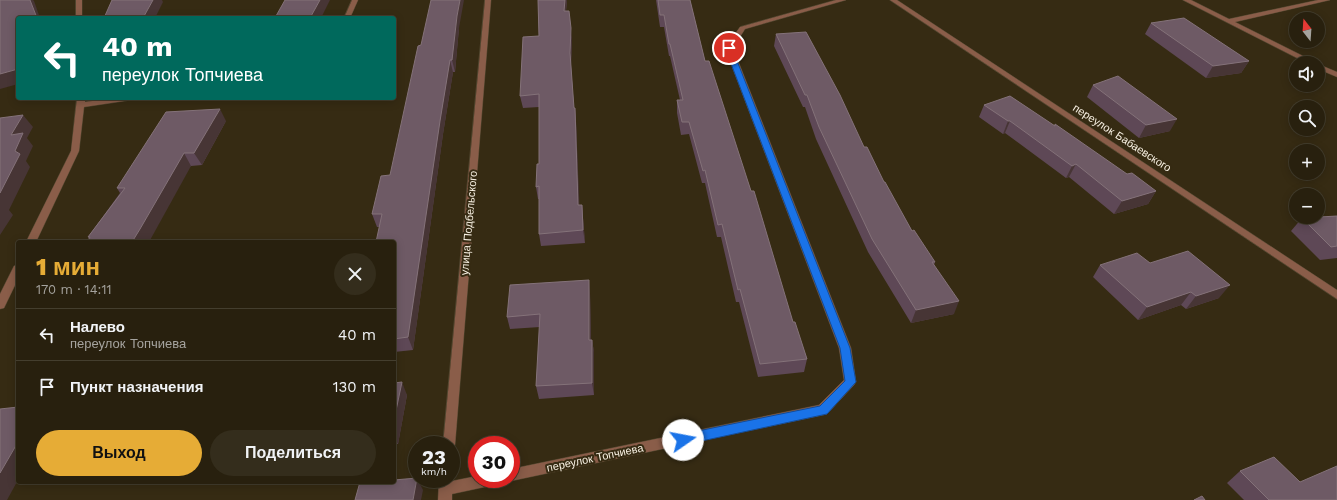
<!DOCTYPE html>
<html lang="ru">
<meta charset="utf-8">
<style>
body{margin:0;font-family:"Work Sans",sans-serif;background:#342d1c;color:#f1f3f6;height:100vh;display:flex;flex-direction:column;font-size:15px;white-space:nowrap}
*{box-sizing:border-box;margin:0}
p{font-size:13px;color:#a5a39e}
.icon{flex:none;width:22px;height:22px;fill:none;stroke:currentColor;stroke-width:2;stroke-linecap:round;stroke-linejoin:round}
.map{position:relative;flex:1;overflow:hidden}
.sheet{position:absolute;left:16px;top:240px;width:380px;height:244px;display:flex;flex-direction:column;background:#28200e;border-radius:4px;box-shadow:0 2px 10px #0003,0 0 0 1px #443e2e}
.sheet>*{flex:none}
.top-card{position:absolute;left:16px;top:16px;width:380px;height:84px;border-radius:4px;box-shadow:0 2px 10px #0003,0 0 0 1px #443e2e;background:#00695c;color:#fff;overflow:hidden}
.needle{width:26px;rotate:343deg}
.controls{position:absolute;left:1289px;top:12px;display:grid;gap:8px}
.controls a{display:grid;place-items:center;width:36px;height:36px;border-radius:50%;background:#28200e;box-shadow:0 2px 10px #0003,0 0 0 1px #443e2e;font-size:20px}
.speed{position:absolute;left:408px;top:436px;display:flex;gap:8px;font-size:20px;font-weight:700;text-align:center}
.speed>*{display:grid;place-content:center;width:52px;height:52px;border-radius:50%;background:#28200e;box-shadow:0 2px 10px #0003,0 0 0 1px #443e2e;line-height:1}
.speed small{font-size:10px;font-weight:400}
.speed .limit{border:6px solid #d22;background:#fff;color:#111}
.pin{position:absolute;display:grid;place-items:center;width:34px;height:34px;color:#fff;margin:-17px;border:2px solid #fff;border-radius:50%;box-shadow:0 1px 4px #0007}
.me{position:absolute;width:44px;margin:-22px;rotate:78deg;stroke-linejoin:round;filter:drop-shadow(0 0 3px #0008)}
.turn{display:flex;align-items:center;gap:14px;height:84px;padding:0 20px;font-size:18px}
.turn .icon{width:52px;height:52px;stroke-width:2.5}
.turn b{display:block;font-size:28px;line-height:34px}
.round{display:grid;place-items:center;flex:none;width:42px;height:42px;border-radius:21px;background:#342d1c}
.headline{display:flex;align-items:center;justify-content:space-between;height:68px;padding:0 20px}
h1{font-size:24px;font-weight:800;line-height:30px;color:#e6ac36}
.cta{display:flex;gap:8px;margin-top:auto;padding:8px 20px}
.cta a{flex:1;height:46px;border-radius:24px;background:#e6ac36;color:#111;font-size:16px;font-weight:800;line-height:46px;text-align:center}
.cta a+a{background:#342d1c;color:#f1f3f6}
ul{padding:0;list-style:none}
li{display:flex;align-items:center;gap:12px;height:52px;padding:0 20px;border-top:1px solid #443e2e}
li div{flex:1}
li b{display:block;font-size:15px}
li em{font-style:normal}
.map>svg:first-child{display:block}
</style>
<div class="map">
<svg width="1337" height="500" viewBox="0 0 1337 500">
<rect width="100%" height="100%" fill="#362b13"/>
<g fill="none" stroke-linecap="round" stroke-linejoin="round">
<!-- minor casing -->
<g stroke="#514730" stroke-width="1">
<g id="minor">
<rect x="76" y="0" width="6" height="18"/>
<polygon points="352,0 358,0 350,18 344,18"/>
<polygon points="485,0 491,0 455,445 453,449 451,450 451,445 443,445"/>
<polygon points="836,0 846,0 745,29 733,48 851,348 856,382 854,385 827,414 823,415 511,481 506,479 511,479 511,469 819,405 844,380 839,348 725,48 740,27"/>
<polygon points="890,0 897,0 1337,290 1337,299"/>
<polygon points="1183,0 1191,0 1229,19 1318,0 1330,0 1235,22 1317,63 1307,63"/>
<polygon points="1318,64 1337,72 1337,77 1318,69"/>
<polygon points="77,98 85,98 85,102 114,98 135,98 131,100 84,107 79,151 36,242 26,242 71,151"/>
<polygon points="18,265 18,279 4,308 0,309 0,294 14,266"/>
<polygon points="451,475 452,481 477,476 477,479 501,479 499,483 494,485 452,494 452,500 438,500 439,479 451,479"/>
</g>
</g>
<!-- minor -->
<use href="#minor" fill="#8a5d49" fill-rule="evenodd"/>
</g>
<!-- wall -->
<g fill="#5e4856">
<polygon points="538,0 567,0 566,11 572,40 571,65 574,108 575,108 576,121 579,205 582,205 585,243 541,246 539,234 539,199 538,199 536,187 539,164 539,107 523,108 520,96 539,36"/>
<polygon points="656,0 690,0 705,61 793,322 807,359 804,372 758,377 739,302 736,302 721,237 717,237 705,183 702,183 689,134 681,135 677,113 677,100 680,100 670,56 669,56 664,27 660,27"/>
<polygon points="1151,23 1249,61 1241,73 1206,78 1145,34"/>
<polygon points="459,28 455,72 453,72 443,134 413,350 394,352 394,242 379,227 377,227 372,214"/>
<polygon points="776,34 864,147 912,231 935,262 934,265 954,314 911,323 868,252 816,139 805,107 803,107 774,46"/>
<polygon points="1093,85 1170,131 1139,138 1087,97"/>
<polygon points="984,105 1127,174 1156,191 1148,204 1114,214 1069,177 1066,178 1005,133 1003,134 979,117"/>
<polygon points="226,121 202,165 191,166 89,238 88,237 120,193 117,188"/>
<polygon points="1337,216 1337,258 1320,260 1291,231 1302,218"/>
<polygon points="1150,263 1219,298 1186,309 1181,305 1138,320 1093,277 1100,265"/>
<polygon points="590,293 591,340 592,340 594,352 594,395 539,399 536,386 540,327 510,329 507,317"/>
<polygon points="394,383 407,395 398,444 394,444"/>
<polygon points="1240,471 1300,482 1337,500 1244,500 1227,483"/>
</g>
<!-- shaded-wall -->
<g fill="#473535">
<polygon points="30,0 33,0 34,1 40,18 37,18"/>
<polygon points="153,0 162,0 163,2 155,18 143,18"/>
<polygon points="320,0 330,0 321,18 310,18"/>
<polygon points="460,0 464,0 459,28 455,72 452,60 457,16"/>
<polygon points="565,0 567,0 565,22 564,11"/>
<polygon points="569,11 572,40 571,65 575,121 570,53"/>
<polygon points="450,60 453,72 443,134 413,350 408,337 440,121"/>
<polygon points="1249,61 1241,73 1206,78 1213,66"/>
<polygon points="18,69 18,84 0,89 0,74"/>
<polygon points="575,108 576,121 580,218 578,205"/>
<polygon points="220,109 226,121 202,165 194,153"/>
<polygon points="23,115 33,127 27,138 33,146 26,161 30,167 9,210 13,215 0,235 0,193 15,151 11,135"/>
<polygon points="1177,119 1170,131 1139,138 1146,125"/>
<polygon points="1008,121 1010,121 1005,133 1003,134"/>
<polygon points="184,153 191,166 149,242 132,242"/>
<polygon points="1076,164 1069,177 1066,178 1072,166"/>
<polygon points="1156,191 1148,204 1114,214 1122,201"/>
<polygon points="582,205 583,218 585,243 583,230"/>
<polygon points="589,280 590,293 591,352 589,340"/>
<polygon points="1230,285 1219,298 1186,309 1196,296"/>
<polygon points="1191,292 1181,305 1138,320 1147,307"/>
<polygon points="959,301 954,314 911,323 916,310"/>
<polygon points="592,340 594,352 594,395 592,383"/>
<polygon points="402,382 407,395 398,444 394,437 394,420"/>
<polygon points="18,442 18,480 7,500 0,500 0,473"/>
<polygon points="417,478 423,490 421,500 413,500"/>
</g>
<!-- building -->
<g fill="#6e5a65" stroke="#847279">
<polygon points="0,0 30,0 37,18 18,18 18,69 0,74"/>
<polygon points="112,0 153,0 143,18 104,18"/>
<polygon points="285,0 320,0 310,18 278,18 279,16 276,16"/>
<polygon points="431,0 460,0 457,16 452,60 450,60 440,121 408,337 394,339 394,242 376,242 382,214 372,214 381,176 390,175 418,46 421,45"/>
<polygon points="538,0 565,0 564,11 569,11 571,28 570,53 574,108 575,108 578,205 582,205 583,230 539,234 539,186 536,187 537,164 539,164 539,94 520,96 523,37 539,36"/>
<polygon points="658,0 690,0 705,61 709,61 751,191 754,191 793,322 795,322 807,359 760,364 740,289 738,290 722,224 718,225 705,170 703,171 689,122 682,122 677,100 683,100 670,44 669,44 664,15 660,15"/>
<polygon points="1184,18 1249,61 1213,66 1151,23"/>
<polygon points="806,32 840,95 864,147 867,147 884,182 885,182 912,231 914,230 935,262 932,262 959,301 916,310 872,239 819,127 807,95 805,95 776,34"/>
<polygon points="1118,76 1177,119 1146,125 1093,85"/>
<polygon points="1010,96 1055,126 1055,124 1127,174 1132,173 1156,191 1122,201 1076,164 1072,166 1010,121 1008,121 984,105"/>
<polygon points="220,109 194,153 184,153 140,229 132,242 87,242 90,237 88,237 125,188 117,188 166,112"/>
<polygon points="23,115 11,135 23,133 15,151 20,154 0,193 0,118"/>
<polygon points="1337,216 1337,246 1331,247 1302,218"/>
<polygon points="1188,251 1230,285 1196,296 1191,292 1147,307 1100,265 1137,253 1150,263"/>
<polygon points="589,280 589,340 592,340 592,383 536,386 540,314 507,317 510,285"/>
<polygon points="402,382 394,420 394,383"/>
<polygon points="18,407 18,442 0,473 0,409"/>
<polygon points="1274,457 1300,482 1337,466 1337,500 1269,500 1240,471"/>
<polygon points="417,478 413,500 355,500 360,482 394,482 394,480"/>
<polygon points="1202,496 1205,500 1194,500"/>
</g>
<!-- route -->
<polygon fill="#1a73e8" stroke="#114b97" points="726,46 732,48 850,348 856,382 827,414 683,445 679,443 677,440 679,436 683,434 820,406 845,381 840,348 725,48"/>
<g text-anchor="middle" dominant-baseline="central" stroke-width="4" stroke-linejoin="round" paint-order="stroke">
<!-- street labels -->
<g font-size="11" fill="#f8f1e3" stroke="#362b13">
<text transform="translate(1122 138) rotate(33)">переулок Бабаевского</text>
<text transform="translate(469 223) rotate(-85)">улица Подбельского</text>
<text transform="translate(595 458) rotate(-12)">переулок Топчиева</text>
</g>
</g>
</svg>
<div class="controls">
<a><svg class="needle" viewBox="-14 -14 28 28"><path d="M0-13l5 13h-10z" fill="#e53935"/><path d="M0 13l5-13h-10z" fill="#a5a39e"/></svg></a>
<a><svg class="icon" aria-label="sound" viewBox="0 0 24 24"><path d="M4 9h4l5-4v14l-5-4H4zM17 9q2 3 0 6"/></svg></a>
<a><svg class="icon" aria-label="search" viewBox="0 0 24 24"><circle cx="10" cy="10" r="6"/><path d="M15 15l6 6"/></svg></a>
<a>+</a>
<a>−</a>
</div>
<div class="speed"><div>23<small>km/h</small></div><div class="limit">30</div></div>
<div class="pin" style="left:729px;top:48px;background:#d93025"><svg class="icon" aria-label="arrive" viewBox="0 0 24 24"><path d="M6 21V4h12l-3 4 3 4H6"/></svg></div>
<svg class="me" style="left:683px;top:440px" viewBox="-20 -20 40 40"><circle r="19" fill="#fff"/><path d="M0-13L10 11 0 6-10 11z" fill="#1a73e8"/></svg>
<div class="top-card">
<div class="turn"><svg class="icon" aria-label="left" viewBox="0 0 24 24"><path d="M17 20v-9H6M10 6l-5 5 5 5"/></svg><div><b>40 m</b>переулок Топчиева</div></div>
</div>
<section class="sheet">
<div class="headline"><div><h1>1 мин</h1><p>170 m · 14:11</p></div><a class="round"><svg class="icon" aria-label="close" viewBox="0 0 24 24"><path d="M6 6l12 12M18 6L6 18"/></svg></a></div>
<ul>
<li><svg class="icon" aria-label="left" viewBox="0 0 24 24"><path d="M17 20v-9H6M10 6l-5 5 5 5"/></svg><div><b>Налево</b><p>переулок Топчиева</p></div><em>40 m</em></li>
<li><svg class="icon" aria-label="arrive" viewBox="0 0 24 24"><path d="M6 21V4h12l-3 4 3 4H6"/></svg><div><b>Пункт назначения</b></div><em>130 m</em></li>
</ul>
<div class="cta"><a>Выход</a><a>Поделиться</a></div>
</section>
</div>
